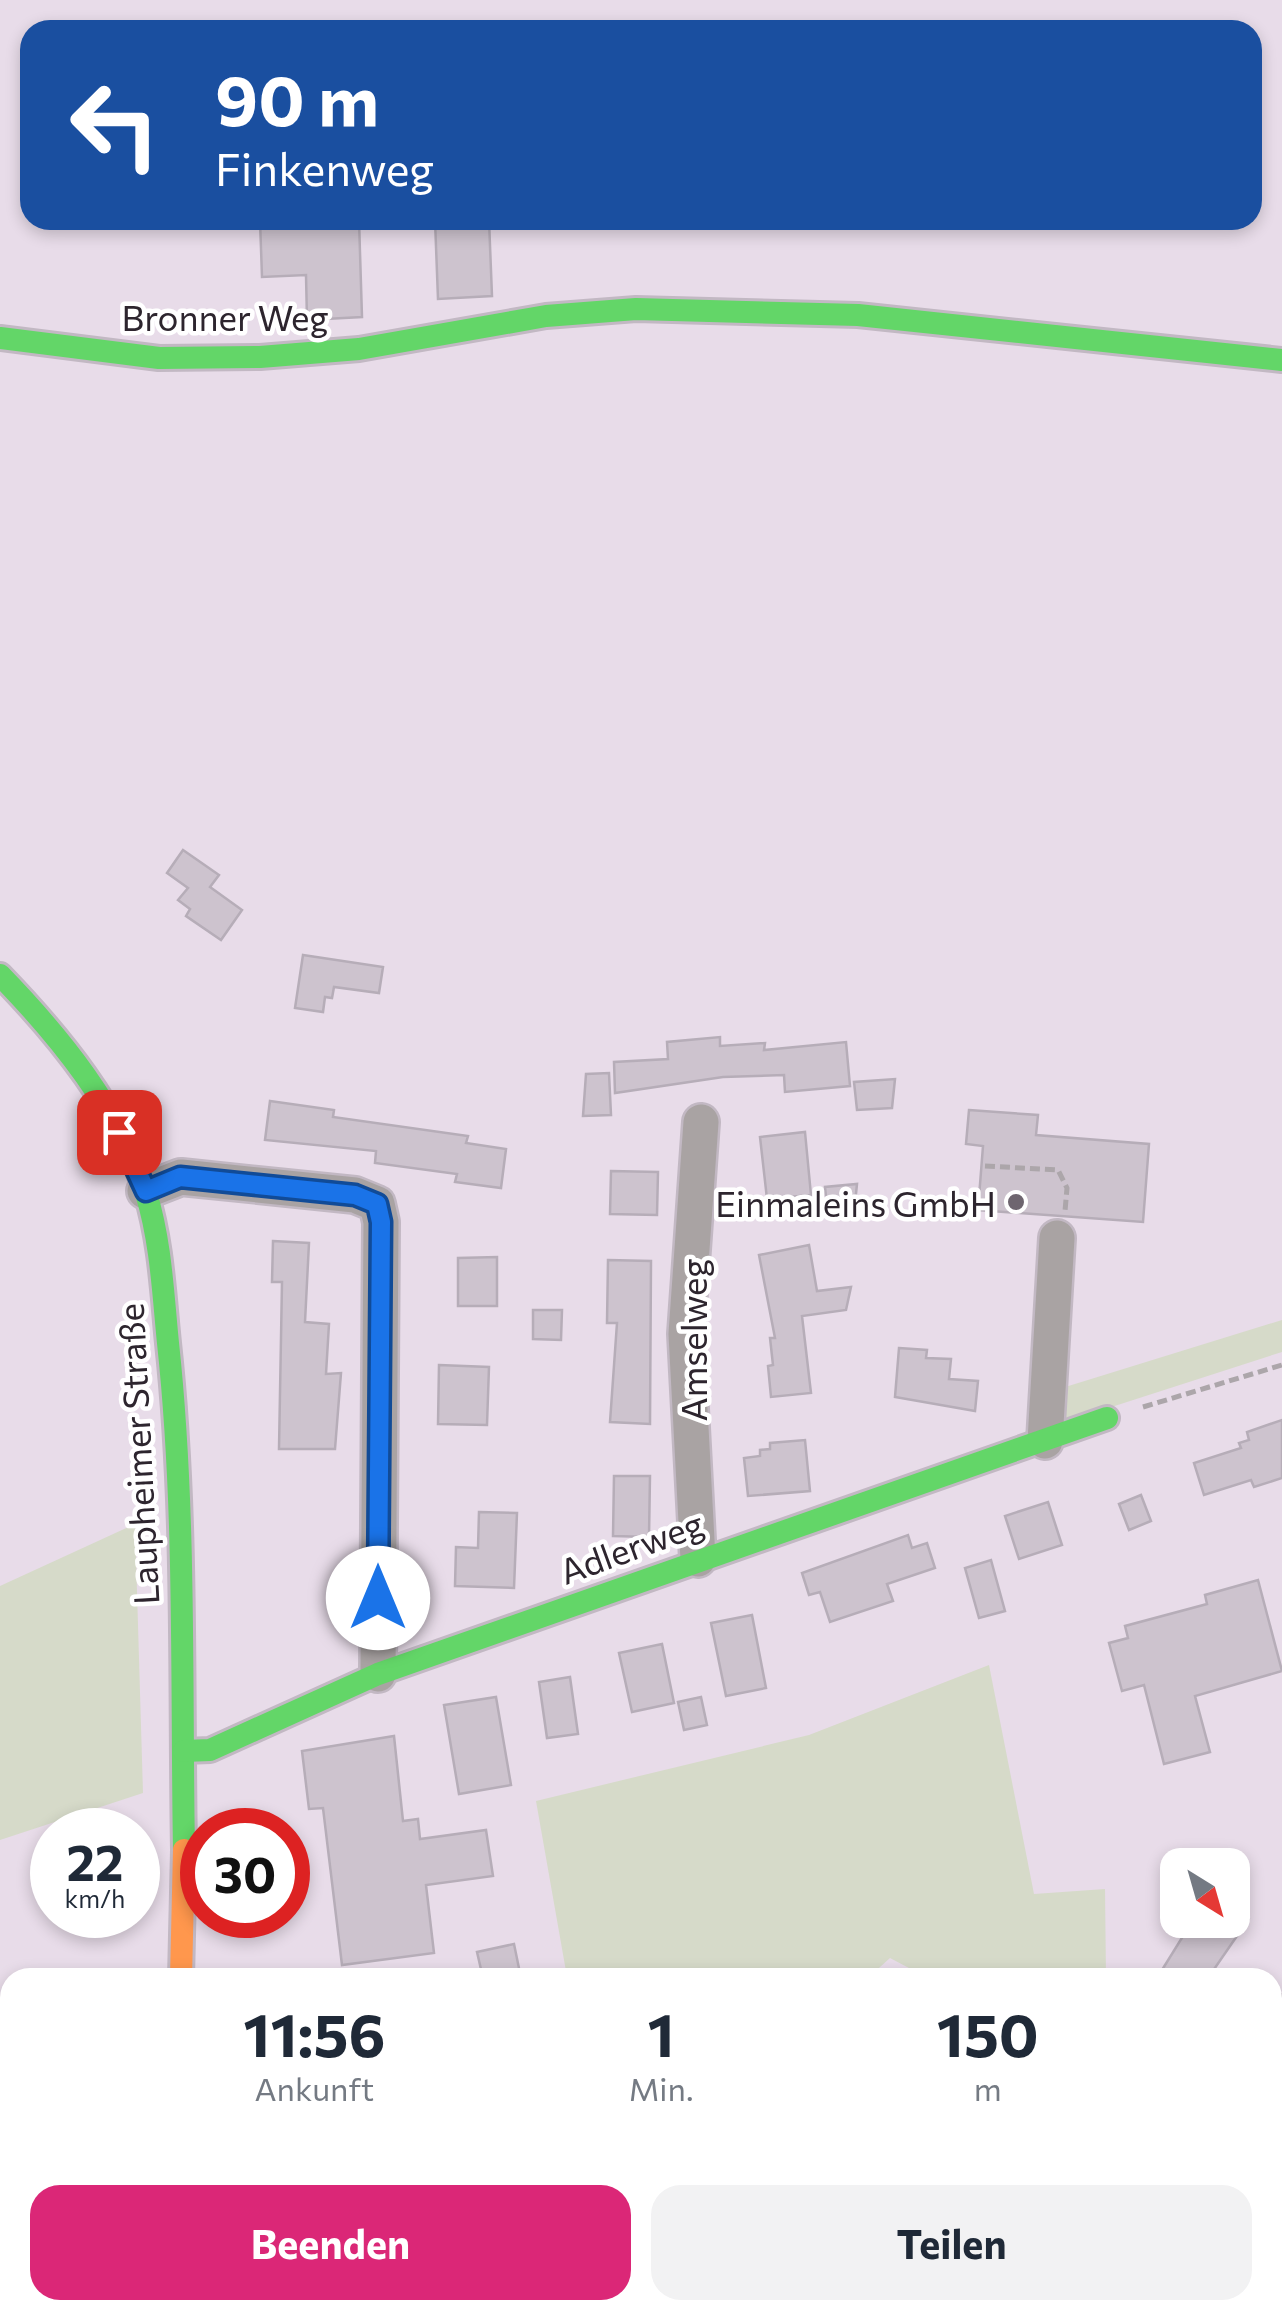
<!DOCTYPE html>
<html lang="de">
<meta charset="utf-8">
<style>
body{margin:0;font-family:Commissioner,sans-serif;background:#f2f2f3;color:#1f2937;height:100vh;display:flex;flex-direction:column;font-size:38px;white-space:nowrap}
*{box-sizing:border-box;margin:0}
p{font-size:32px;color:#747a83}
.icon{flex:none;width:55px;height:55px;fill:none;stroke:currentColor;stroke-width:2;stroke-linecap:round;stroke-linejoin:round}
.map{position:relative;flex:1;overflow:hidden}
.sheet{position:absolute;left:0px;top:1968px;width:1282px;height:352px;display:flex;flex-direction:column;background:#fff;border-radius:30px 30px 0 0;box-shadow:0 5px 15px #0003}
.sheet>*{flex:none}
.hud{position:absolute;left:20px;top:20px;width:1242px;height:210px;border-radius:30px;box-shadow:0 5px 15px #0003;background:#1a4fa0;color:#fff;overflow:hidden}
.needle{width:65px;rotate:143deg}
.fabs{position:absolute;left:1160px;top:1848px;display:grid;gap:20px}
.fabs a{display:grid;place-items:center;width:90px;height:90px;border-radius:20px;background:#fff;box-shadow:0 5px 15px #0003;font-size:50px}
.speed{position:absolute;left:30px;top:1808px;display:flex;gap:20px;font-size:50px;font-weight:700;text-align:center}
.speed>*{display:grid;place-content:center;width:130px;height:130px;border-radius:50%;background:#fff;box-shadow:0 5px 15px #0003;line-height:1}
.speed small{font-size:25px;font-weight:400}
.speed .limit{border:15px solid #d22;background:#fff;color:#111}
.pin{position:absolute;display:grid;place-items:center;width:85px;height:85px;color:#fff;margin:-42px;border-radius:20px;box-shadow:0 5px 15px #0006}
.me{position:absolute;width:110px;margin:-55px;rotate:0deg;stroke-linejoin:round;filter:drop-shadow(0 0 8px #0008)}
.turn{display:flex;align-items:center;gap:35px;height:210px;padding:0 30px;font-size:45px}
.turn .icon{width:130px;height:130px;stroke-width:2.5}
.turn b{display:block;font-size:70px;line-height:85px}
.eta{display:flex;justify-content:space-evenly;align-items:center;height:170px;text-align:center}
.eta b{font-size:60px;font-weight:700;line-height:70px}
.action{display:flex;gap:20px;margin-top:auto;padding:20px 30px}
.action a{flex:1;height:115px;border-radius:30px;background:#db2777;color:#fff;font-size:40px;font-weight:700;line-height:115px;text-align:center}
.action a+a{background:#f2f2f3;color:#1f2937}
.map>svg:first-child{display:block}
</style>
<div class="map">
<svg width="1282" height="2319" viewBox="0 0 1282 2319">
<rect width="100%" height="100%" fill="#e8dce9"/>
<!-- commercial -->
<polygon fill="#e4d7d2" points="748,2310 752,2319 596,2319 591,2311"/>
<!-- green -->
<g fill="#d6dac9">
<polygon points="1282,1320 1282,1352 1065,1422 1062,1388"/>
<polygon points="135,1524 143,1793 0,1840 0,1586"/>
<polygon points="989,1665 1034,1894 1105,1889 1106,1977 926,1977 890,1958 869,1977 567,1977 536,1801 809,1735"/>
<polygon points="748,2310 1076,2310 1073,2319 752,2319"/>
</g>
<!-- building -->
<g fill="#cdc3ce" stroke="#b6adb8" stroke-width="2.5">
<polygon points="260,220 359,220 362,317 307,320 306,275 262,277"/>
<polygon points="435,220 489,220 492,296 438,299"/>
<polygon points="183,850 219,875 210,887 242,910 221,940 186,916 190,909 178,900 188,888 167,873"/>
<polygon points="303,955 383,967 379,993 334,987 332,998 325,997 323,1012 295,1008"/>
<polygon points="720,1037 720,1046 765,1043 764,1050 846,1042 850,1086 785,1092 784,1075 723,1077 615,1093 614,1062 668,1059 667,1042"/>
<polygon points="609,1073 611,1115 583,1116 586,1074"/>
<polygon points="895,1079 892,1108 857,1110 854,1082"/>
<polygon points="270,1101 334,1110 333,1117 468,1136 466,1143 506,1149 501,1188 455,1182 457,1174 375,1163 376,1151 265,1140"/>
<polygon points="969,1110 1038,1115 1036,1135 1149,1144 1143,1222 978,1210 983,1146 966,1144"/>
<polygon points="805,1132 811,1195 767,1199 760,1137"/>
<polygon points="611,1171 658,1172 657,1215 610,1214"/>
<polygon points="857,1184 854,1213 828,1216 825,1187"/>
<polygon points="273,1241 309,1243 305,1322 329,1324 326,1374 341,1373 335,1449 279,1449 282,1282 272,1282"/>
<polygon points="809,1245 817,1291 851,1287 846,1310 802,1316 811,1393 771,1397 768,1366 773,1365 770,1338 775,1338 759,1255"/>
<polygon points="497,1257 497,1306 458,1306 458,1258"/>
<polygon points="608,1260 651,1261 650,1424 610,1422 617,1323 607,1323"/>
<polygon points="533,1310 562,1310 561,1340 533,1339"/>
<polygon points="899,1348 927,1350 926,1358 951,1359 949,1379 978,1381 975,1411 895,1397"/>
<polygon points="439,1365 489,1367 487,1425 438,1424"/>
<polygon points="1282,1420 1282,1478 1254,1487 1251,1480 1204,1495 1194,1463 1241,1448 1239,1443 1249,1440 1247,1432"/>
<polygon points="805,1440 810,1491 748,1496 744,1458 760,1456 760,1450 770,1449 770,1443"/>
<polygon points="614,1476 650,1476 649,1537 613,1536"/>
<polygon points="1141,1495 1151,1521 1129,1530 1119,1504"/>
<polygon points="1048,1502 1062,1545 1019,1559 1005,1516"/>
<polygon points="479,1512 517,1513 514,1588 455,1586 456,1547 478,1548"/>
<polygon points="908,1535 912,1548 927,1543 935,1568 887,1584 893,1601 830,1622 820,1592 809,1595 802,1573"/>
<polygon points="991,1560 1005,1611 979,1618 965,1568"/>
<polygon points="1258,1580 1282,1671 1195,1696 1210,1752 1164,1764 1144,1685 1122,1691 1109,1643 1128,1638 1125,1626 1207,1604 1205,1595"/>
<polygon points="752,1615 766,1688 726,1696 711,1623"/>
<polygon points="662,1644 674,1703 632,1712 619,1653"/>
<polygon points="570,1677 578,1734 547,1738 539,1682"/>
<polygon points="496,1697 511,1785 459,1794 444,1705"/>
<polygon points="701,1697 707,1725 684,1730 678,1702"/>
<polygon points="394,1736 403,1821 418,1819 420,1839 486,1830 493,1876 426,1885 434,1953 342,1965 323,1808 309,1809 302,1751"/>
<polygon points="1193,1920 1248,1920 1208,1978 1157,1978"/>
<polygon points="514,1944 521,1978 483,1978 477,1952"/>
</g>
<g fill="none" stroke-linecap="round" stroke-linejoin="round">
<!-- street casing -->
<g stroke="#c2b8c3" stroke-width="40">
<g id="street">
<polyline points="145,1191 181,1177 355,1195 377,1204 381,1222 378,1674"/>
<polyline points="1045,1441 1057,1238"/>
<polyline points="698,1559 686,1334 701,1122"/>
<polyline points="1272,2025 1282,2013"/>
<polyline points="216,2310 222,2319"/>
<polyline points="522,2319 545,2310"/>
<polyline points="1087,2319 1090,2310"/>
</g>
</g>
<!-- fast casing -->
<g stroke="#c2b8c3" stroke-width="28">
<g id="fast">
<polyline points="0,338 159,358 260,357 359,349 546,316 636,309 858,315 1282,360"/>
<path d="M0,975C60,1037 119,1109 146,1193C161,1242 163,1293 168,1343C186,1510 181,1681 184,1850"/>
<polyline points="184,1751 210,1750 378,1674 1107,1418"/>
<polyline points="65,2319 70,2310"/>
</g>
</g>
<!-- slow casing -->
<g stroke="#c2b8c3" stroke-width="28">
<polyline id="slow" points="181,1978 184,1850"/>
</g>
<!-- path -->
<g stroke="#aca6aa" stroke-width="5" stroke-dasharray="10 5" stroke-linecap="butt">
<polyline points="985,1166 1058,1170 1067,1188 1065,1211"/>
<polyline points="1143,1407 1282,1365"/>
</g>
<!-- street -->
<use href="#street" stroke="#a9a3a3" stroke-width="35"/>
<!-- fast -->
<use href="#fast" stroke="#63d668" stroke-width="22"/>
<!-- slow -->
<use href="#slow" stroke="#ff974d" stroke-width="22"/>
</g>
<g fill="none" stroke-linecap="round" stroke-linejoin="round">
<!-- route casing -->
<g stroke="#114b97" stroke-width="25">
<polyline id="route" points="119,1132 146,1191 180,1177 355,1195 377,1204 381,1222 378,1598"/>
</g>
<!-- route -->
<use href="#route" stroke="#1a73e8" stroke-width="18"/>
</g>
<!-- markers -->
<circle fill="#6e656f" stroke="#fff" stroke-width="4" cx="1016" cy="1202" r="10"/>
<g text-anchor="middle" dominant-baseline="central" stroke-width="9" stroke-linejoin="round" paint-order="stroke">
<!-- street labels -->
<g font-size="35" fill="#2d252e" stroke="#fff">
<text x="225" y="316">Bronner Weg</text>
<text transform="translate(692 1340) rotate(-90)">Amselweg</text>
<text transform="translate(137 1454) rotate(-93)">Laupheimer Straße</text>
<text transform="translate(631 1546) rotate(-20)">Adlerweg</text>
</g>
<!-- poi labels -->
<g font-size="35" fill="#2d252e" stroke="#fff" text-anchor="end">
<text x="996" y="1202">Einmaleins GmbH</text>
</g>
</g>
</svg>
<div class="fabs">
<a><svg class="needle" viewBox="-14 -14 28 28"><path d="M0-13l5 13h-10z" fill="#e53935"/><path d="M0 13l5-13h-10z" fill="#747a83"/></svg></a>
</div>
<div class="speed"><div>22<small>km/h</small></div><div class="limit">30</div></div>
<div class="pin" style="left:119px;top:1132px;background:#d93025"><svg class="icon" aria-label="arrive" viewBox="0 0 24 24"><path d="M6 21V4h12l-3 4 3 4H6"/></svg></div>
<svg class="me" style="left:378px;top:1598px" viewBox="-20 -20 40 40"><circle r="19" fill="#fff"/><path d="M0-13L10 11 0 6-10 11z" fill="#1a73e8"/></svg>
<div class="hud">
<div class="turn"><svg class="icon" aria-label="left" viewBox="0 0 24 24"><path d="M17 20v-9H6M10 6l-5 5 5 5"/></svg><div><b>90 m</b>Finkenweg</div></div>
</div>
<section class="sheet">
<div class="eta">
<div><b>11:56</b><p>Ankunft</p></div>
<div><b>1</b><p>Min.</p></div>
<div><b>150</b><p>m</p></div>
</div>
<div class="action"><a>Beenden</a><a>Teilen</a></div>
</section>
</div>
